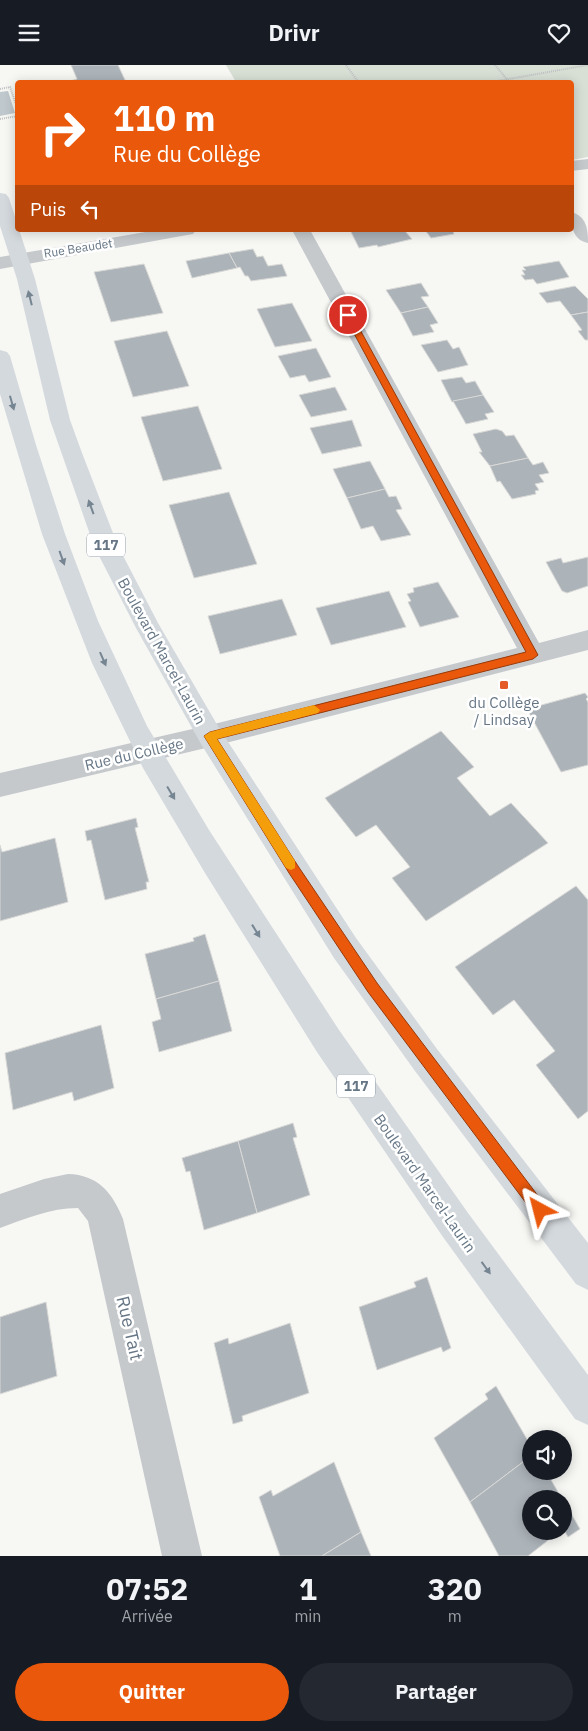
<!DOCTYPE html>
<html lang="fr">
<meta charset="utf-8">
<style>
body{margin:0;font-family:"IBM Plex Sans",sans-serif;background:#242831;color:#f1f3f6;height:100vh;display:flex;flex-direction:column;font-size:19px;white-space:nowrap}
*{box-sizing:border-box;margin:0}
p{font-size:16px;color:#9ea1a6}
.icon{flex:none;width:28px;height:28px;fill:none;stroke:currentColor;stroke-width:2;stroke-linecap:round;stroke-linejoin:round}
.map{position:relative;height:1491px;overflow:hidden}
.details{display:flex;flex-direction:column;background:#171b24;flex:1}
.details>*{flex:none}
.banner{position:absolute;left:15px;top:15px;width:559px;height:152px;border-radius:5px;box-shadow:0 2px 12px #0003;background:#ea580c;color:#fff;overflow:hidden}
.tools{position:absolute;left:522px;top:1365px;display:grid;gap:10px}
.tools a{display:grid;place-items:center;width:50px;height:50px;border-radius:50%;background:#171b24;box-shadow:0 2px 12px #0003;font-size:25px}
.pin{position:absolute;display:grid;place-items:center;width:42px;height:42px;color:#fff;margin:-21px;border:2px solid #fff;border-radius:50%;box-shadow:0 1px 5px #0007}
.me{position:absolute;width:55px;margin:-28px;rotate:322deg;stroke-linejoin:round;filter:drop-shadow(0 0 4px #0008)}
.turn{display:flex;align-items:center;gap:18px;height:105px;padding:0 15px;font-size:22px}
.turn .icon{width:65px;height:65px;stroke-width:2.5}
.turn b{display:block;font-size:35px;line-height:42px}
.then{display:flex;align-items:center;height:48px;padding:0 15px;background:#0003;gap:10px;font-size:19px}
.eta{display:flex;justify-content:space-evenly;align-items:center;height:85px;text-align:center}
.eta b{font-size:30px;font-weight:700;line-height:35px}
.cta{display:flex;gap:10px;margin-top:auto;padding:10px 15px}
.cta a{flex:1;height:58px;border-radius:30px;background:#ea580c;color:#fff;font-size:20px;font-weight:700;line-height:58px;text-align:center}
.cta a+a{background:#242831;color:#f1f3f6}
header{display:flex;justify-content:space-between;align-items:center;height:65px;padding:0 15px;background:#171b24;font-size:22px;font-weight:700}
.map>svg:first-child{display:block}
</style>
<header><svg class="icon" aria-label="menu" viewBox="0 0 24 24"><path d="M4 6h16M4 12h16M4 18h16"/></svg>Drivr<svg class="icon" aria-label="heart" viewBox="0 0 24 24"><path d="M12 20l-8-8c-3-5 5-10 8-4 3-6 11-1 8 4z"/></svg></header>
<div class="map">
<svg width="588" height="1491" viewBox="0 0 588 1491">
<rect width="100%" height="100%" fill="#f7f7f4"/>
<!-- green -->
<polygon fill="#d8dfd5" points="226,0 588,0 588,92 571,95 571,18 236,17"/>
<!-- water -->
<polygon fill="#bfc8cd" points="8,26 15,48 0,51 0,27"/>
<!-- building -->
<g fill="#acb3b9" stroke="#d9d9d7">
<polygon points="71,0 118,0 125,15 132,18 64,18 77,14"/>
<polygon points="350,165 404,165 412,174 378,182 377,180 359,183"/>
<polygon points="425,165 460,165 453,166 454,169 431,173"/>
<polygon points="253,184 257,192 263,191 268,201 282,199 287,211 251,216 248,211 245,211 240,202 237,203 229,188"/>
<polygon points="229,188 237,203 192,213 186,196"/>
<polygon points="559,196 569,212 537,219 533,214 525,215 521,210 525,210 522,205 526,205 523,202"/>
<polygon points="144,199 163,248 111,257 94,207"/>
<polygon points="421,218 429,231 421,232 428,242 401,248 386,225"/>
<polygon points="575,221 588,234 588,247 571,250 560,236 547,238 539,228"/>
<polygon points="292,238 312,276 275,282 257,244"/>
<polygon points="428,242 438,258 430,260 434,267 413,271 401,248"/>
<polygon points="588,247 588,275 585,275 578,266 582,265 571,250"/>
<polygon points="167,266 189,321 133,332 114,276"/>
<polygon points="447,275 453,284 459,282 468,300 438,307 421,280"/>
<polygon points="316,283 331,312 309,317 305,310 290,313 278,291"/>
<polygon points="462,312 466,318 475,316 483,330 452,337 441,315"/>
<polygon points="335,322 347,345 311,352 299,330"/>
<polygon points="483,330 494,347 485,349 488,354 466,359 453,336"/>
<polygon points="198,341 222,404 163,416 141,352"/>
<polygon points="352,355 362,381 322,389 310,363"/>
<polygon points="496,364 502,366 506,371 514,370 528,393 490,401 479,387 482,387 473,369"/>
<polygon points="528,393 533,400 543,397 549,408 539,410 544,417 535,419 539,425 535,426 536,429 512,434 500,416 497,417 490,401"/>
<polygon points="370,396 385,424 347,433 333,404"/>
<polygon points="385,424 389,432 396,431 402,444 396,445 411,470 381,476 373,461 361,464 347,433"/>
<polygon points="229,427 257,499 194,513 169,440"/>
<polygon points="588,492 588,521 567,528 562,526 546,497 561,493 563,498"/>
<polygon points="438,517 459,552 420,562 408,537 411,536 407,529 414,527 413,523"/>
<polygon points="389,526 406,562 331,580 316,543"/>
<polygon points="282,534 297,570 220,589 208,551"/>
<polygon points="585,628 588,632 586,634 588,637 588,700 561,707 527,644"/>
<polygon points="441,666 474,702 457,713 490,751 511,738 548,778 426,856 392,813 410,802 376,760 356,772 325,733"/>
<polygon points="136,753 138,762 135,763 149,817 146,817 147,824 105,835 91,775 87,776 85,766"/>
<polygon points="55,773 68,837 0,856 0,780 2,787"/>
<polygon points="576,821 588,835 588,1046 578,1054 536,1000 555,986 514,935 493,950 455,902"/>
<polygon points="205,869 219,916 156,934 145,889 194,876 193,873"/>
<polygon points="219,916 232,966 159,987 152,957 161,954 156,934"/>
<polygon points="101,960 114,1023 74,1036 72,1027 13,1045 5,988"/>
<polygon points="293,1058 297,1072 293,1073 310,1130 257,1148 238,1076"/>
<polygon points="238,1076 257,1148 204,1165 190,1106 186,1107 182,1093"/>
<polygon points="427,1212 451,1283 443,1287 441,1282 377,1305 359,1242 416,1222 414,1217"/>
<polygon points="46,1237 57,1311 0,1329 0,1252"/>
<polygon points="290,1258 309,1328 242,1351 243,1356 233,1359 214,1278 228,1273 229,1279"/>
<polygon points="496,1321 531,1381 531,1391 470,1437 434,1373 488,1334 485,1329"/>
<polygon points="531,1391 531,1406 546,1406 562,1434 531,1434 531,1466 560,1466 528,1491 499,1491 470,1437"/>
<polygon points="334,1397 361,1467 322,1491 280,1491 259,1432 271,1425 273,1431"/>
<polygon points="564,1436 580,1464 568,1472 564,1465"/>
<polygon points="361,1467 371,1491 322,1491"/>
</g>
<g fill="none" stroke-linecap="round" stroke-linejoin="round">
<!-- path -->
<g stroke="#bfc1c3" stroke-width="2" stroke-dasharray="1 1" stroke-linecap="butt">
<polyline points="346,0 359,18"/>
<polyline points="495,0 510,18"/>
<polyline points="486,18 588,0"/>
<polyline points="0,24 10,22 18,45"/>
<polyline points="0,54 18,51"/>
</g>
<!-- minor -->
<g fill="#c5c9cc" fill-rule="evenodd">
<polygon points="588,94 588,104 571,106 571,96"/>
<path d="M571,147C587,151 588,165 588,178C572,175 571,160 571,147Z"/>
<polygon points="157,165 196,165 193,169 187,170 0,204 0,192"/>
<polygon points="292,165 310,165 539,578 588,565 588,585 210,682 0,732 0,708 210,660 517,583"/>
<path d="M68,1109C98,1110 112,1127 123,1154L202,1491H162L88,1156L78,1143C50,1143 25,1154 0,1163V1129L44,1114Z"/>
</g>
<!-- major -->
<g fill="#d4d9dd" fill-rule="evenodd">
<polygon points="0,128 6,129 9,133 35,214 70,355 82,388 118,481 158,558 219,663 356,873 437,984 588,1178 588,1225 576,1219 415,1006 334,893 201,679 136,563 94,481 50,355 17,214 0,161"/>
<polygon points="0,285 7,287 10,291 36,380 65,469 98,556 147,661 209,765 339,965 468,1148 588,1310 588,1360 575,1354 443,1172 317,987 205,808 143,703 92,598 42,469 0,329"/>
</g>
</g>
<!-- one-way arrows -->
<defs><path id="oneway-solid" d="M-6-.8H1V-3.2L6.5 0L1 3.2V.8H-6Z" transform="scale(1.25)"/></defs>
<g fill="#768592">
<use href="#oneway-solid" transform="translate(30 233) rotate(-104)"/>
<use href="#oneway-solid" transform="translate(12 338) rotate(74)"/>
<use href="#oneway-solid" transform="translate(91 442) rotate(-110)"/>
<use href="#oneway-solid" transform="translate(62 493) rotate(70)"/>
<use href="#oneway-solid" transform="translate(103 594) rotate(66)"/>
<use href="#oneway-solid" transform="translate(171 728) rotate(59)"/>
<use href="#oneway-solid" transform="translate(256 866) rotate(58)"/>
<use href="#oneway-solid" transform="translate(486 1203) rotate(54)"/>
</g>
<!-- route -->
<polygon fill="#ea580c" stroke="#983908" points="348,248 352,250 538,590 533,594 217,674 298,801 377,918 545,1140 547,1145 545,1150 540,1152 535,1150 368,927 289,808 204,671 210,667 526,587 344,250"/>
<!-- slow -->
<polygon fill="#f59e0b" points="314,640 320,645 318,648 217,674 295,796 295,803 291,805 286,803 204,671 210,667"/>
<!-- markers -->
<rect fill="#e45b27" stroke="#fff" stroke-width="2" x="499" y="615" width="10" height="10" rx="2.5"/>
<g text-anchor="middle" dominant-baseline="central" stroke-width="5" stroke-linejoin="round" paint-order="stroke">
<!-- far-street labels -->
<g font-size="12" fill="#667685" stroke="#fff">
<text transform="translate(78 183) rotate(-9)">Rue Beaudet</text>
</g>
<!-- shield labels -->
<g fill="#fff" stroke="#949faa" stroke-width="1">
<rect x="87" y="468.5" width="38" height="23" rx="4"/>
<rect x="337" y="1009.5" width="38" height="23" rx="4"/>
</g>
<g font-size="14" font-weight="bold" fill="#667685">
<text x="106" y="480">117</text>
<text x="356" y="1021">117</text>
</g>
<!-- street labels -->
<g font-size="15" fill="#667685" stroke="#fff">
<text transform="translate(162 586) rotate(61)">Boulevard Marcel-Laurin</text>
<text transform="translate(134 689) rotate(-13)">Rue du Collège</text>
<text transform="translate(425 1118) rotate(55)">Boulevard Marcel-Laurin</text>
</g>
<!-- poi labels -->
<g font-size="15" fill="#667685" stroke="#fff">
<text x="504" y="637">du Collège<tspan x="504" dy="17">/ Lindsay</tspan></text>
</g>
<!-- near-street labels -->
<g font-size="18" fill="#667685" stroke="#fff">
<text transform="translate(130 1263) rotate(77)">Rue Tait</text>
</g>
</g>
</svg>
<div class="tools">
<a><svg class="icon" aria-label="sound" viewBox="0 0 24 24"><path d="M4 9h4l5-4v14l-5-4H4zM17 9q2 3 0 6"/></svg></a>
<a><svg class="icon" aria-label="search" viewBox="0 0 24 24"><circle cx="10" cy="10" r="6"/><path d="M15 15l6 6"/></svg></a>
</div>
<div class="pin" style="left:348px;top:250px;background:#d93025"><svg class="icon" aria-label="arrive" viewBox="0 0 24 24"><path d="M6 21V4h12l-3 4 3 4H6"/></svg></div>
<svg class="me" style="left:540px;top:1145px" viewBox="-20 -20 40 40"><path d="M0-17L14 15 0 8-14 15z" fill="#ea580c" stroke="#fff" stroke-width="4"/></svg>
<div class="banner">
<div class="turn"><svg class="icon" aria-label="right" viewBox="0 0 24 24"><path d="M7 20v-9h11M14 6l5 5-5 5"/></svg><div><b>110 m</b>Rue du Collège</div></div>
<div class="then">Puis<svg class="icon" aria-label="left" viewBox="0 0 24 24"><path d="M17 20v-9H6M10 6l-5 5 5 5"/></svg></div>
</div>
</div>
<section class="details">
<div class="eta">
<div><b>07:52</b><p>Arrivée</p></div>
<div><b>1</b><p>min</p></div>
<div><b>320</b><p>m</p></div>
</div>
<div class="cta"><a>Quitter</a><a>Partager</a></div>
</section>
